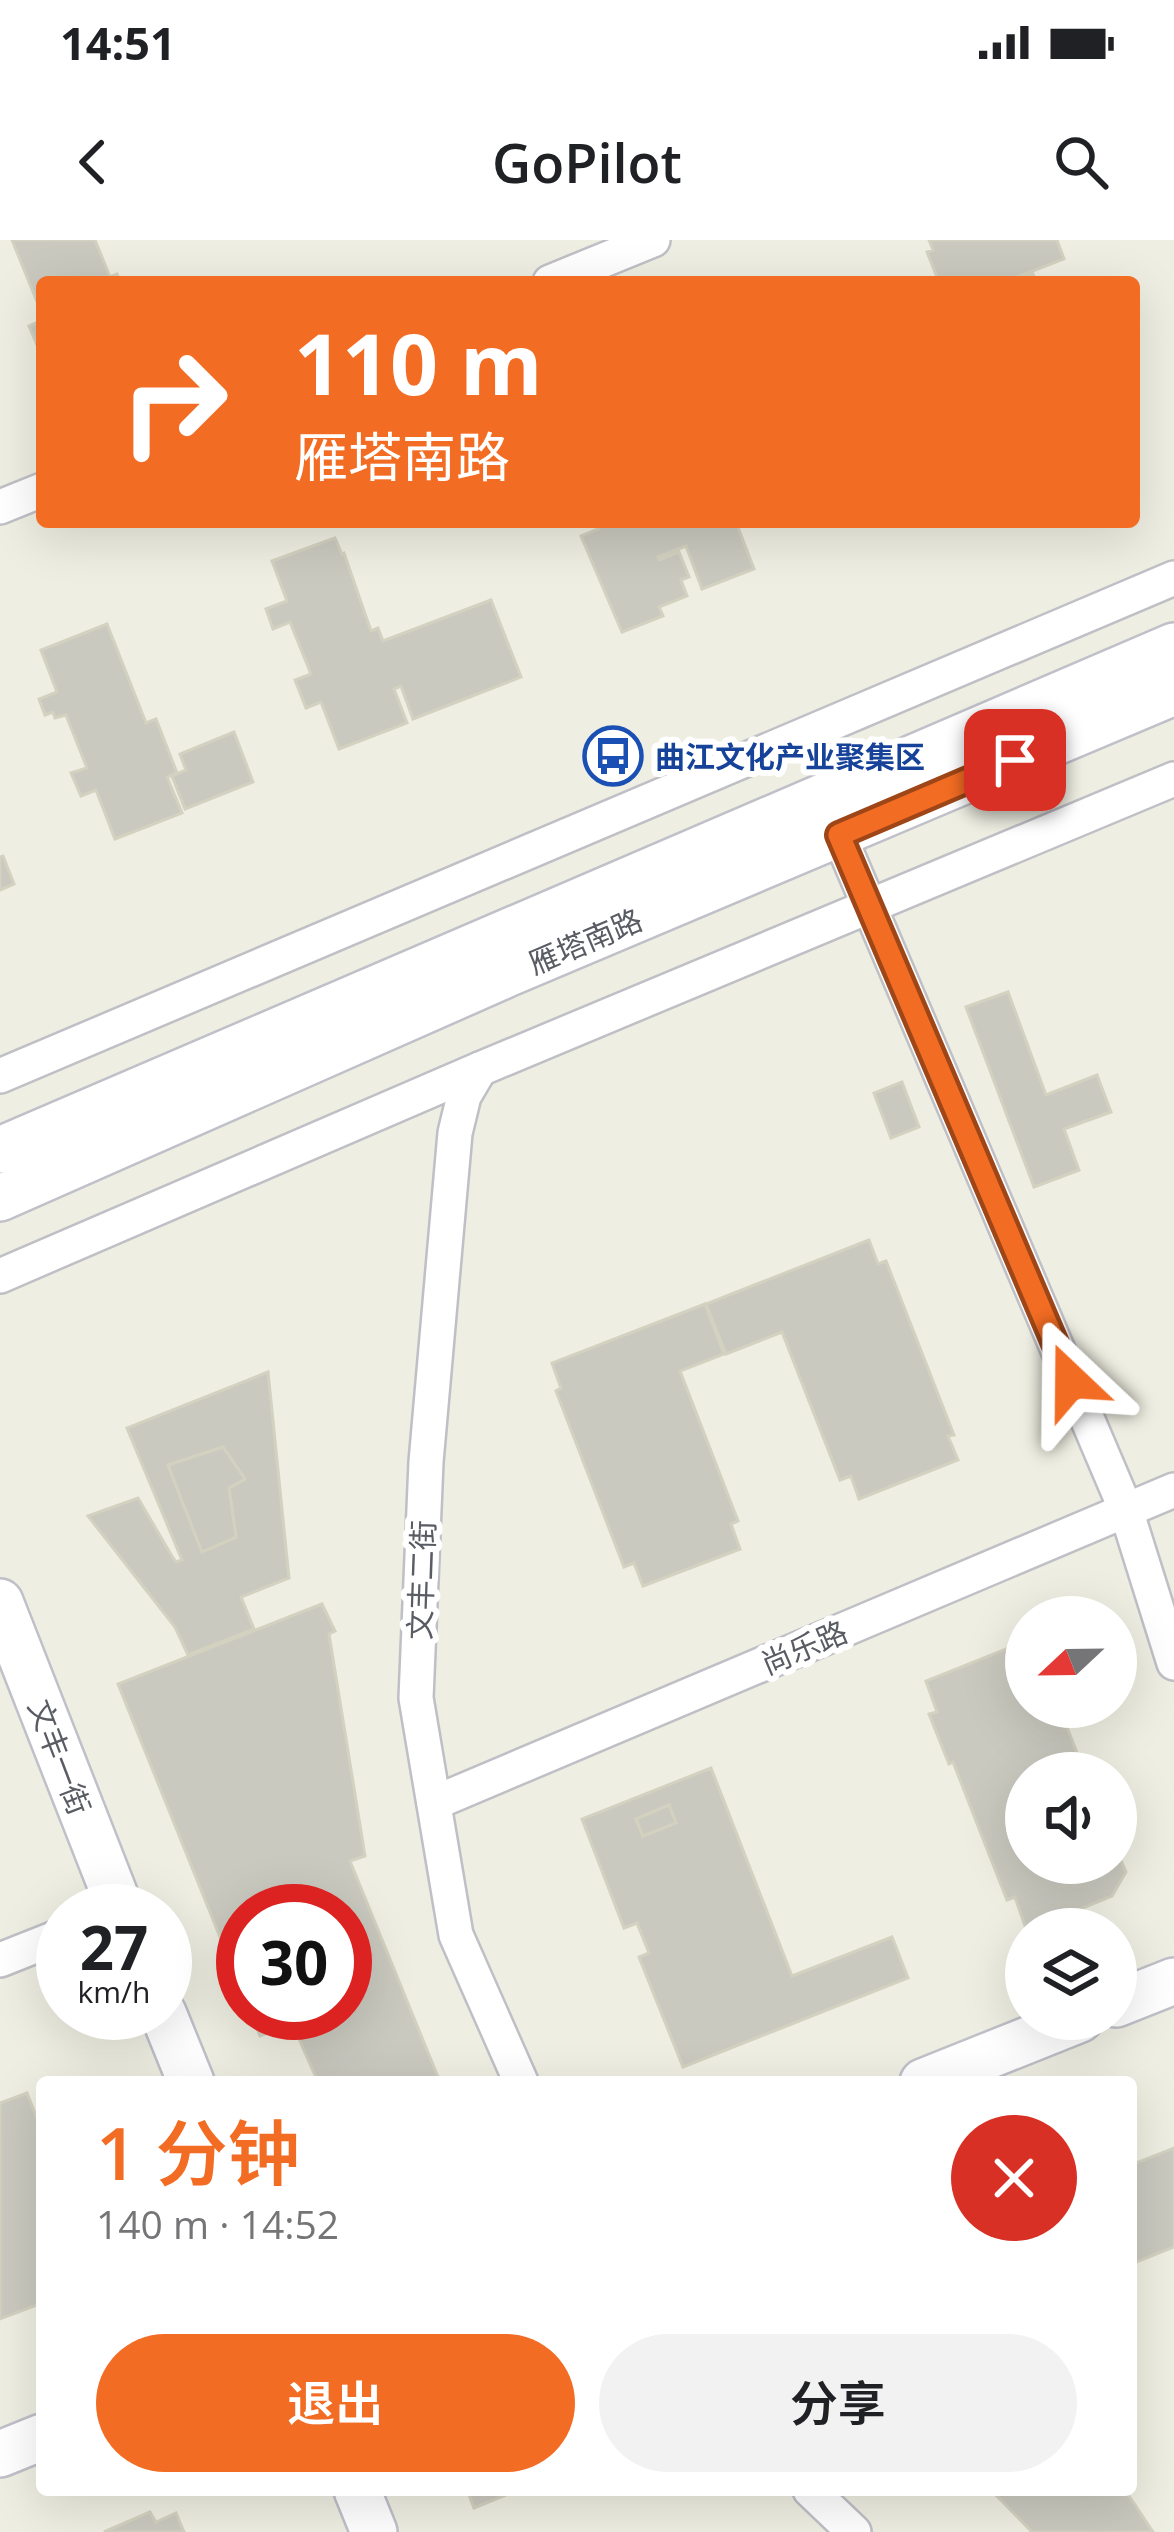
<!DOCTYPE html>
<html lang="zh">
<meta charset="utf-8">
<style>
body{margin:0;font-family:"Open Sans","Noto Sans SC",sans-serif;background:#f2f2f2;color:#202124;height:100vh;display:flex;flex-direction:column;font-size:45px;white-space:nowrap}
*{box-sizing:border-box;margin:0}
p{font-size:39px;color:#757577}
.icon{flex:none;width:66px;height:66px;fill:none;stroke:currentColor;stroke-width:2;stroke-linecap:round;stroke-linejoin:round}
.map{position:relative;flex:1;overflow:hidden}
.details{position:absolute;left:36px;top:1836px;width:1101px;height:420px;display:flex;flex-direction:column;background:#fff;border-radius:12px;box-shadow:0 12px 48px #0002}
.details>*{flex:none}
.banner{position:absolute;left:36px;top:36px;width:1104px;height:252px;border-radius:12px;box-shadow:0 12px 48px #0002;background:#f36c23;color:#fff;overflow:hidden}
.needle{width:78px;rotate:248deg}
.controls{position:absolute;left:1005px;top:1356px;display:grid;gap:24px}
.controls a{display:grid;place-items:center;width:132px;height:132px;border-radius:50%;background:#fff;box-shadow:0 12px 48px #0002;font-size:60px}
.speed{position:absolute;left:36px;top:1644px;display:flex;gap:24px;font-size:60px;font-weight:700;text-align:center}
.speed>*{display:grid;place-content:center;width:156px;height:156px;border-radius:50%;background:#fff;box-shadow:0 12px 48px #0002;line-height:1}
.speed small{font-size:30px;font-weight:400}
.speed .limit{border:18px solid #d22;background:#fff;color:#111}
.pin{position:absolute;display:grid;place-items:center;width:102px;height:102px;color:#fff;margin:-51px;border-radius:24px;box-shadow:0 6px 18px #0006}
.me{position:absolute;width:132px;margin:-66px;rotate:337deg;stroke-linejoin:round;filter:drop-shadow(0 0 9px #0008)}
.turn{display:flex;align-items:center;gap:42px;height:252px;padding:0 60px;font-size:54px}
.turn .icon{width:156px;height:156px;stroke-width:2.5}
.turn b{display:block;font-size:84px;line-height:102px}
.round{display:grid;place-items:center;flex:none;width:126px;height:126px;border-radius:63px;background:#f2f2f2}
.overview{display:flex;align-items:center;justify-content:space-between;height:204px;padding:0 60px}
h1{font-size:72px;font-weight:600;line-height:90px;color:#f36c23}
.primary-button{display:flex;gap:24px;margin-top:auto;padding:24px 60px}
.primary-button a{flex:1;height:138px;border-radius:72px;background:#f36c23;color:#fff;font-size:48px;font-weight:600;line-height:138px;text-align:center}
.primary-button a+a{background:#f2f2f2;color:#202124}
.status{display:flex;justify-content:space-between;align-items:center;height:84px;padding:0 60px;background:#fff;direction:ltr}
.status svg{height:33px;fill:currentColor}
header{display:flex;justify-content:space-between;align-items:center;height:156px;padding:0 60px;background:#fff;font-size:54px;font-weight:600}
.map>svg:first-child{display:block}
</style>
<div class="status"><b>14:51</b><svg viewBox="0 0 49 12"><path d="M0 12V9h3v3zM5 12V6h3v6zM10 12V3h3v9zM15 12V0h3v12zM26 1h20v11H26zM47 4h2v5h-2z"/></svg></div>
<header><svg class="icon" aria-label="back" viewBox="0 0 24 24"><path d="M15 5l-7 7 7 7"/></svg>GoPilot<svg class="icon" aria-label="search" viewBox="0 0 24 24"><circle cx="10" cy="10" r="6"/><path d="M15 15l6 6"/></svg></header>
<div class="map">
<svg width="1174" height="2292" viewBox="0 0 1174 2292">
<rect width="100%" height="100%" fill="#eeeee2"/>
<!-- building -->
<g fill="#c9c9bf" stroke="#d3d2c0" stroke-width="3" fill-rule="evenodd">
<polygon points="12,0 95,0 110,37 117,34 120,42 42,42 42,74"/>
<polygon points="929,0 1057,0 1064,19 1012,39 1033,34 1036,42 939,42 927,12 933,10"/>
<polygon points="42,80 42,117 29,86"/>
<polygon points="595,282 736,282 754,329 702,349 686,306 658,317 659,320 679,312 689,337 681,340 687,356 659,367 663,376 622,392 581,296 598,289"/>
<polygon points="335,298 342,314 344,313 371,391 378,388 383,401 491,360 521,437 413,479 401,446 394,449 407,483 339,509 321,462 306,468 295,440 311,434 290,382 273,389 266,369 287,361 272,321"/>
<polygon points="107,384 146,483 156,479 177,533 167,537 182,573 115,599 96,550 81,556 71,533 87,528 66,475 55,478 53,472 45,475 39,459 57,452 41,410"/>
<polygon points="234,492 253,542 185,569 172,536 186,530 180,514"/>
<polygon points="3,616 14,644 0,650 0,617"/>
<polygon points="1008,752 1046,855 1097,835 1111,872 1064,889 1079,930 1034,947 966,767"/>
<polygon points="902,842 919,887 891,898 874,853"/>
<polygon points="869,1000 878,1024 886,1021 954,1195 948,1196 958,1220 859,1259 851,1236 840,1240 782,1092 726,1114 706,1064"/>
<polygon points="705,1064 724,1114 680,1131 738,1281 731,1284 740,1309 643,1346 634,1323 624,1327 556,1151 561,1148 552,1123"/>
<path d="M268,1132L289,1338L241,1357L254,1389L188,1415L175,1387L88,1276L138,1258L173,1318L176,1322L182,1320L127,1188ZM223,1207L245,1239L229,1248L236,1297L202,1312L168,1225Z"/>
<polygon points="223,1207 245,1239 229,1248 236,1297 202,1312 168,1225"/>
<polygon points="322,1364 335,1391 329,1394 365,1616 350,1621 440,1842 318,1842 292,1783 260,1796 251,1773 345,1773 345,1671 243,1671 243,1754 118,1444"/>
<polygon points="1011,1407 1026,1411 1026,1467 1059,1467 1085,1533 1026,1533 1026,1623 1116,1623 1116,1609 1126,1632 1112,1656 1031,1689 1026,1689 1015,1657 1007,1660 953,1522 949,1524 929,1474 937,1472 926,1441"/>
<path d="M711,1528L792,1736L892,1697L908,1738L683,1827L639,1717L649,1713L637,1683L624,1688L582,1579ZM669,1565L676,1583L643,1596L636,1579Z"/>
<polygon points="669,1565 676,1583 643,1596 636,1579"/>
<polygon points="27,1853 42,1891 42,2063 0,2079 0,1863"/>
<polygon points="1174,1908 1174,2007 1131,2024 1131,1925"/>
<polygon points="481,2250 504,2250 506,2255 474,2268 469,2255"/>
<polygon points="991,2250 1125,2250 1153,2292 1032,2292"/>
<polygon points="150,2272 156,2282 176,2273 184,2292 104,2292"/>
</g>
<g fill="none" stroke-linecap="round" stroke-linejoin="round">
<!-- street casing -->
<g stroke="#bfbfc6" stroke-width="38">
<g id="street">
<polyline points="550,42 653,0"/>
<polyline points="0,267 42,250"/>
<polyline points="839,595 1126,1270 1174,1423"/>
<polyline points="480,829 464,856 455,893 426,1222 416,1458 456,1695 521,1842"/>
<polyline points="0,836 1174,338"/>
<polyline points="0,1036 480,829 1174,539"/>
<polyline points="434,1563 1174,1250"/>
<polyline points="0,1720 63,1695"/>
<polyline points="810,2250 854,2292"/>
</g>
</g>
<!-- secondary casing -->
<g stroke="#bfc0c8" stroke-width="50">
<g id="secondary">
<polyline points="0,910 1174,406"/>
<polyline points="0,958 507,734 1174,452"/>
<polyline points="0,1362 121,1671"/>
<polyline points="1116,1764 1174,1741"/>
<polyline points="163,1773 191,1842"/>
<polyline points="923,1842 1080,1779"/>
<polyline points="0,2214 42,2197"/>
<polyline points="357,2250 374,2292"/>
</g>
</g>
<!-- street -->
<use href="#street" stroke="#fff" stroke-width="33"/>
<!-- secondary -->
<use href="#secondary" stroke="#fff" stroke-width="45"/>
</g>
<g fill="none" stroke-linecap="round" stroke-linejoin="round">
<!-- route casing -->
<g stroke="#9e4617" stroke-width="30">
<polyline id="route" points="1015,520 839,595 1071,1141"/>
</g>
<!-- route -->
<use href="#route" stroke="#f36c23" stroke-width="21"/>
</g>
<!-- icons -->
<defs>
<g id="bus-ring" transform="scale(3)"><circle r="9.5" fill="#fff" stroke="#1a4fb4" stroke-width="1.5"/><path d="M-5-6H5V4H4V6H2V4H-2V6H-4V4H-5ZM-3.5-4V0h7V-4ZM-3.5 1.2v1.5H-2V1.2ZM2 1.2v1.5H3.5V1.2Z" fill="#1a4fb4"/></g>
</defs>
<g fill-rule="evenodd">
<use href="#bus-ring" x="613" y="516"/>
</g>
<g text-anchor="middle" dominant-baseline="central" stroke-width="12" stroke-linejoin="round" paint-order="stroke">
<!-- transit labels -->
<g font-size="30" font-weight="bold" fill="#164399" stroke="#fff" text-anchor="start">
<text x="655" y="516">曲江文化产业聚集区</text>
</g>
<!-- street labels -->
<g font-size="30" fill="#5a5c64" stroke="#fff">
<text transform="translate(585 701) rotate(-23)">雁塔南路</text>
<text transform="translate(421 1340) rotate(-88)">文丰二街</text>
<text transform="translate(804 1407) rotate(-23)">尚乐路</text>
<text transform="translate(60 1517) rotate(69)">文丰一街</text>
</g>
</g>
</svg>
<div class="controls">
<a><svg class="needle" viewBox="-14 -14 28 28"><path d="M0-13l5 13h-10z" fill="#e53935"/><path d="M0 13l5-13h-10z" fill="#757577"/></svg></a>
<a><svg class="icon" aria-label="sound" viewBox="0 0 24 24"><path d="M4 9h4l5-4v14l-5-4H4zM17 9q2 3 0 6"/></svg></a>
<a><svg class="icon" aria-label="layers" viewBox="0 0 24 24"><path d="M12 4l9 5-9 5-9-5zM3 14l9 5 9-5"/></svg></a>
</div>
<div class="speed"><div>27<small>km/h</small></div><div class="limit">30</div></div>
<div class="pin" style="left:1015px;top:520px;background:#d93025"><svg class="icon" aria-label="arrive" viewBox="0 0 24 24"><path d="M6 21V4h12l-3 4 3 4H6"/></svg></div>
<svg class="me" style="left:1071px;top:1141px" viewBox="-20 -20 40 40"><path d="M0-17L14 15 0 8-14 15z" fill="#f36c23" stroke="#fff" stroke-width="4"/></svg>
<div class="banner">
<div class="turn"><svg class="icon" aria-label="right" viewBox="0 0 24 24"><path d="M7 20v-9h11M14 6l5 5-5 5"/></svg><div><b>110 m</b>雁塔南路</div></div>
</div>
<section class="details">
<div class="overview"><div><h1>1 分钟</h1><p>140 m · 14:52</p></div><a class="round" style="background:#d93025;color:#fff"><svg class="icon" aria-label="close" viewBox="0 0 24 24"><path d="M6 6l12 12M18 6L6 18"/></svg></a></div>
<div class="primary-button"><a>退出</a><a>分享</a></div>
</section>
</div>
